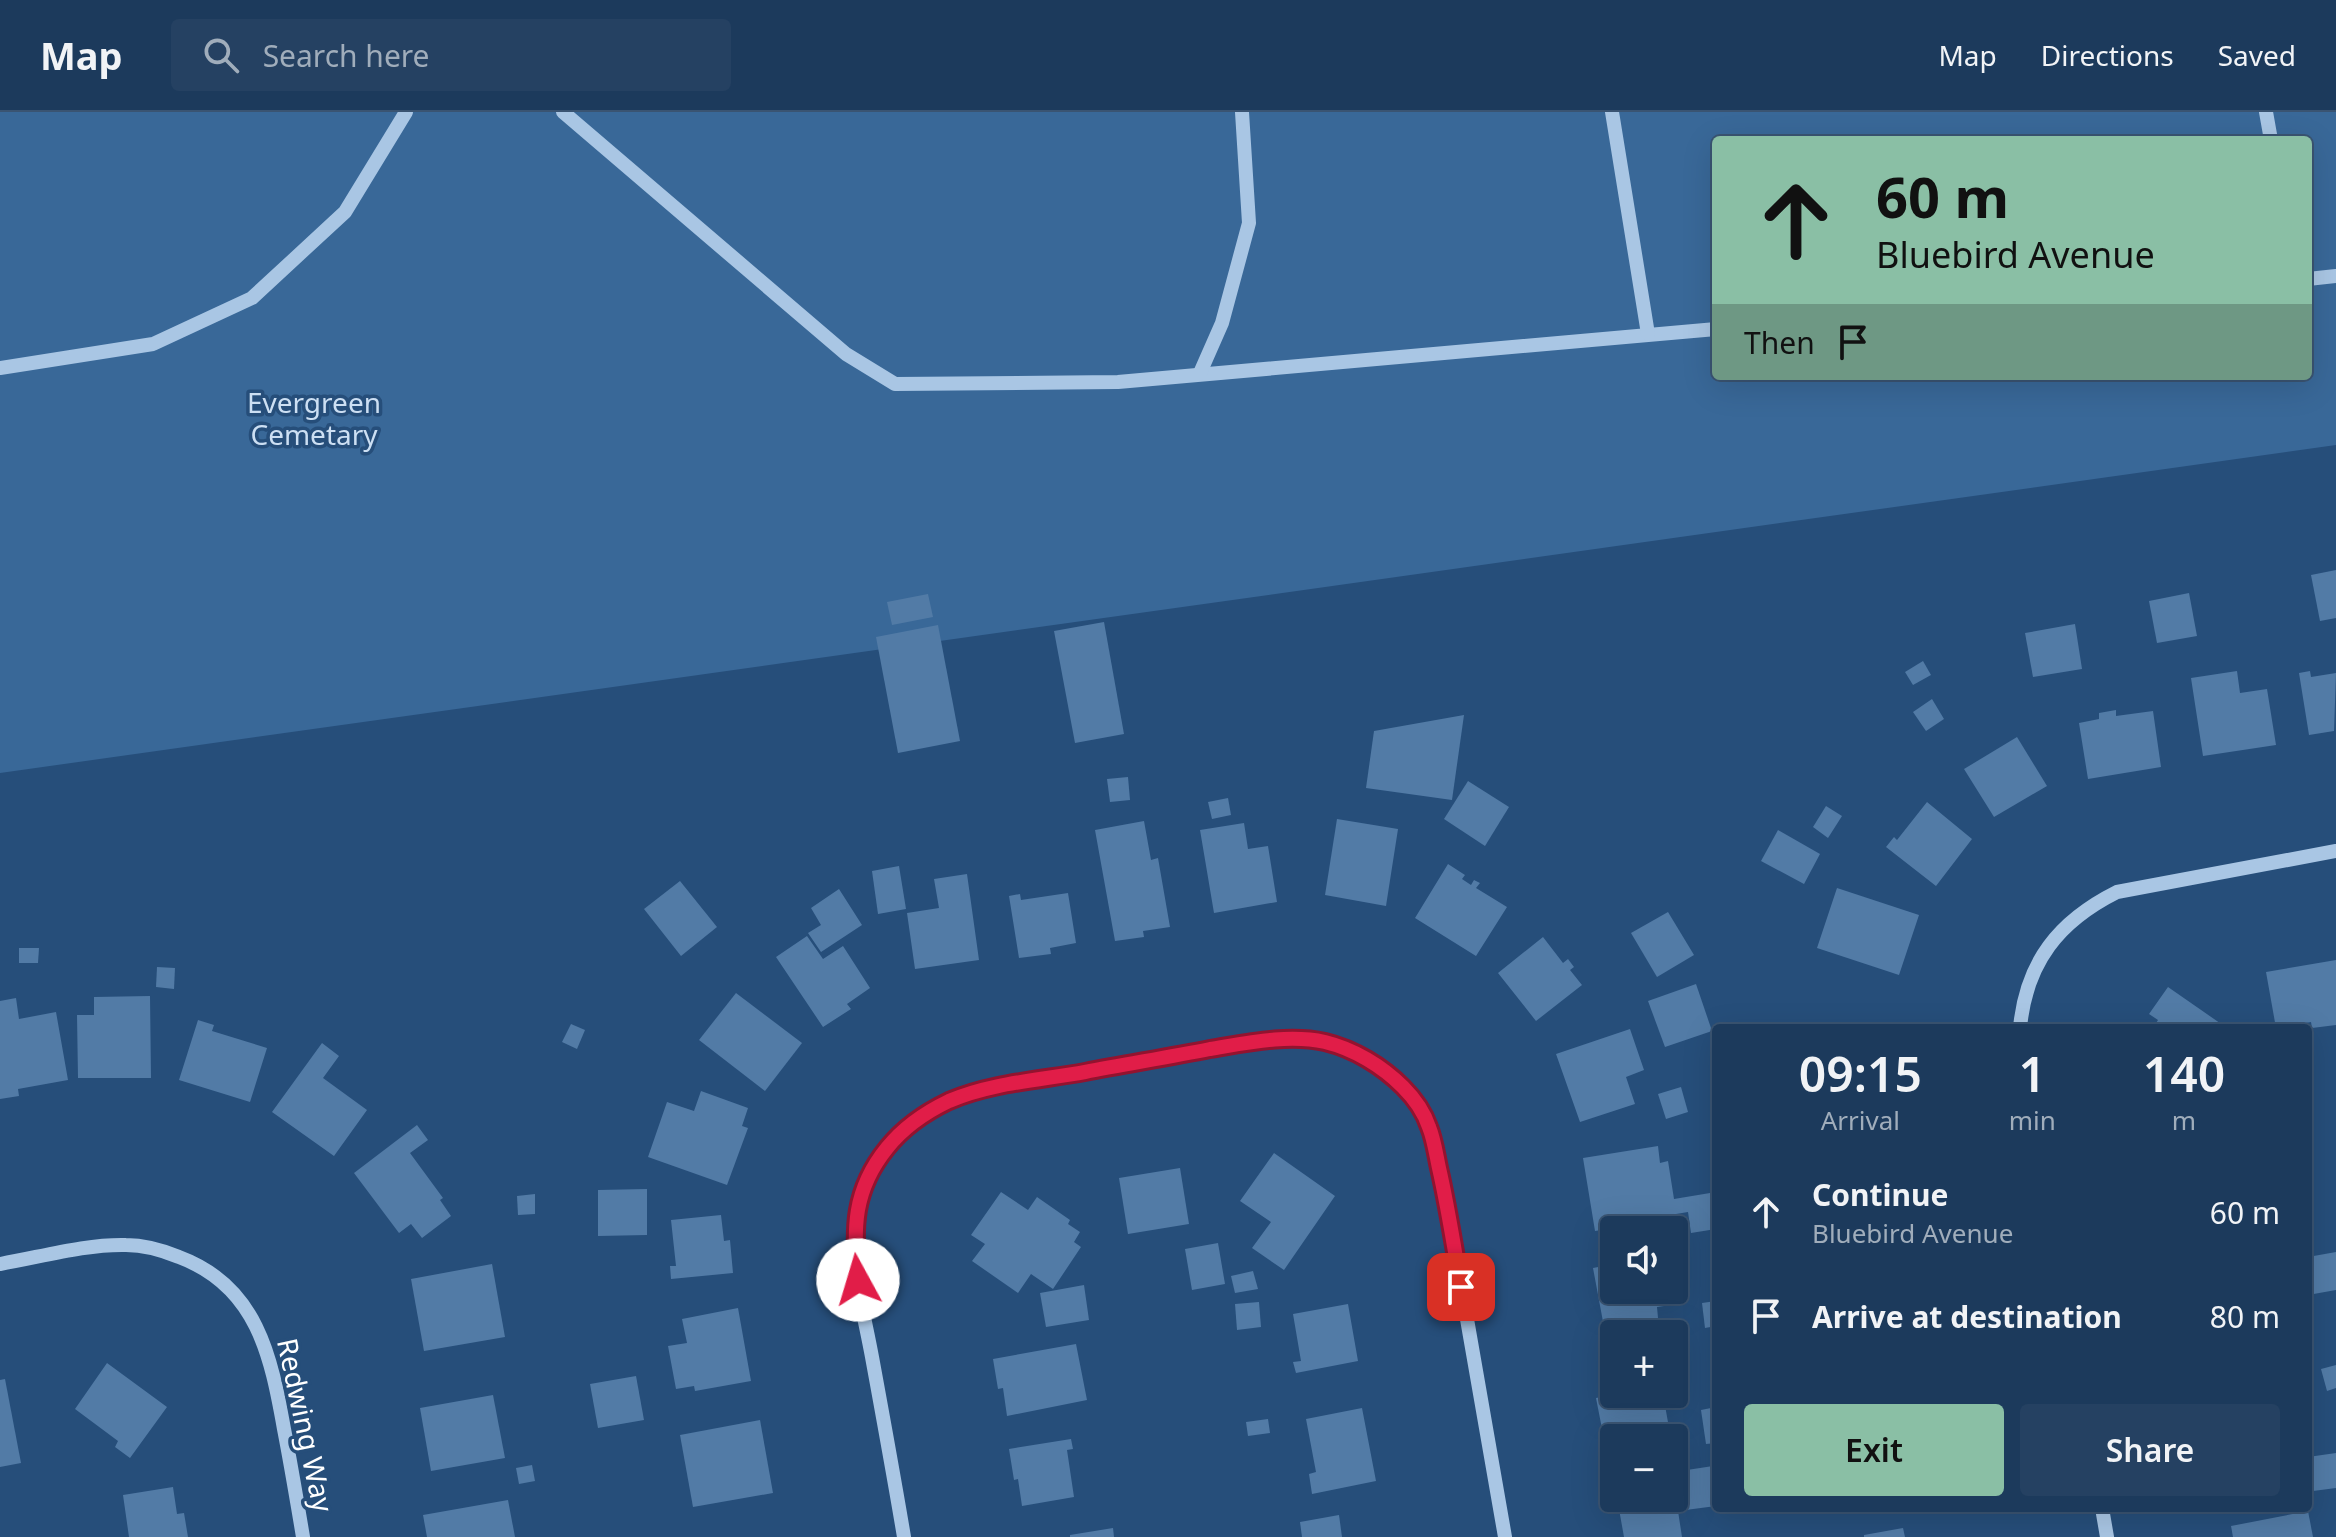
<!DOCTYPE html>
<meta charset="utf-8">
<style>
body{margin:0;font-family:"Noto Sans",sans-serif;background:#254162;color:#f1f3f6;height:100vh;display:flex;flex-direction:column;font-size:30px;white-space:nowrap}
*{box-sizing:border-box;margin:0}
p{font-size:26px;color:#a0adbb}
.icon{flex:none;width:44px;height:44px;fill:none;stroke:currentColor;stroke-width:2;stroke-linecap:round;stroke-linejoin:round}
.map{position:relative;flex:1;overflow:hidden}
.side{position:absolute;left:1712px;top:912px;width:600px;height:488px;display:flex;flex-direction:column;background:#1c3a5c;border-radius:8px;box-shadow:0 8px 32px #0002,0 0 0 2px #3a5472}
.side>*{flex:none}
.guide{position:absolute;left:1712px;top:24px;width:600px;height:244px;border-radius:8px;box-shadow:0 8px 32px #0002,0 0 0 2px #3a5472;background:#8abfa5;color:#111;overflow:hidden}
.controls{position:absolute;left:1600px;top:1104px;display:grid;gap:16px}
.controls a{display:grid;place-items:center;width:88px;height:88px;border-radius:8px;background:#1c3a5c;box-shadow:0 8px 32px #0002,0 0 0 2px #3a5472;font-size:40px}
.pin{position:absolute;display:grid;place-items:center;width:68px;height:68px;color:#fff;margin:-34px;border-radius:16px;box-shadow:0 4px 12px #0006}
.me{position:absolute;width:88px;margin:-44px;rotate:354deg;stroke-linejoin:round;filter:drop-shadow(0 0 6px #0008)}
.turn{display:flex;align-items:center;gap:28px;height:168px;padding:0 32px;font-size:36px}
.turn .icon{width:104px;height:104px;stroke-width:2.5}
.turn b{display:block;font-size:56px;line-height:68px}
.then{display:flex;align-items:center;height:76px;padding:0 32px;background:#0003;gap:16px;font-size:30px}
.eta{display:flex;justify-content:space-evenly;align-items:center;height:136px;text-align:center}
.eta b{font-size:48px;font-weight:600;line-height:56px}
.cta{display:flex;gap:16px;margin-top:auto;padding:16px 32px}
.cta a{flex:1;height:92px;border-radius:8px;background:#8abfa5;color:#111;font-size:32px;font-weight:600;line-height:92px;text-align:center}
.cta a+a{background:#254162;color:#f1f3f6}
ul{padding:0;list-style:none}
li{display:flex;align-items:center;gap:24px;height:104px;padding:0 32px}
li div{flex:1}
li b{display:block;font-size:30px}
li em{font-style:normal}
header{display:flex;align-items:center;gap:48px;box-sizing:border-box;height:112px;padding:0 40px;background:#1c3a5c;border-bottom:2px solid #3a5472}
header strong{font-size:38px}
nav{display:flex;gap:44px;margin-inline-start:auto;font-size:28px}
.search{width:560px;height:72px;background:#254162;display:flex;align-items:center;gap:20px;box-sizing:border-box;padding:0 28px;border-radius:8px;color:#a0adbb;font-size:30px}
.map>svg:first-child{display:block}
</style>
<header>
<strong>Map</strong>
<div class="search"><svg class="icon" aria-label="search" viewBox="0 0 24 24"><circle cx="10" cy="10" r="6"/><path d="M15 15l6 6"/></svg>Search here</div>
<nav><a>Map</a><a>Directions</a><a>Saved</a></nav>
</header>
<div class="map">
<svg width="2336" height="1425" viewBox="0 0 2336 1425">
<rect width="100%" height="100%" fill="#264e7a"/>
<!-- green -->
<path fill="#396898" fill-rule="evenodd" d="M0,0H2336V333L0,661ZM1716,28H2308V264H1716Z"/>
<!-- building -->
<g fill="#527ba6">
<polygon points="2336,458 2336,506 2320,509 2311,463"/>
<polygon points="2189,481 2197,524 2157,531 2149,489"/>
<polygon points="928,482 933,505 892,513 887,490"/>
<polygon points="1104,510 1124,622 1075,631 1054,519"/>
<polygon points="2075,512 2082,557 2033,565 2025,521"/>
<polygon points="938,513 960,629 898,641 876,525"/>
<polygon points="1923,549 1931,563 1913,573 1905,560"/>
<polygon points="2237,559 2240,581 2267,577 2276,633 2203,644 2191,566"/>
<polygon points="2310,559 2311,565 2336,561 2334,619 2309,623 2299,561"/>
<polygon points="1932,587 1944,607 1926,619 1913,600"/>
<polygon points="2116,598 2116,604 2153,599 2161,655 2088,667 2079,611 2099,607 2099,601"/>
<polygon points="1464,603 1452,688 1366,676 1374,619"/>
<polygon points="2017,625 2047,674 1994,705 1964,657"/>
<polygon points="1128,665 1130,688 1110,690 1107,667"/>
<polygon points="1468,669 1509,695 1485,734 1444,707"/>
<polygon points="1228,686 1231,703 1212,707 1208,690"/>
<polygon points="1927,690 1972,727 1936,774 1886,735 1894,725 1897,728"/>
<polygon points="1826,694 1842,704 1828,726 1813,715"/>
<polygon points="1337,707 1398,717 1386,794 1325,783"/>
<polygon points="1144,709 1151,748 1158,746 1170,815 1143,819 1144,825 1115,829 1095,718"/>
<polygon points="1244,711 1248,737 1268,734 1277,790 1214,801 1200,718"/>
<polygon points="1778,718 1820,742 1804,772 1761,749"/>
<polygon points="1448,752 1465,763 1462,767 1471,773 1474,768 1480,771 1476,776 1507,795 1476,844 1415,806"/>
<polygon points="899,754 906,797 878,802 872,759"/>
<polygon points="967,762 979,848 915,857 907,801 939,796 934,767"/>
<polygon points="680,769 717,815 681,844 644,797"/>
<polygon points="1837,776 1919,803 1899,863 1817,836"/>
<polygon points="839,777 862,813 821,840 808,821 821,813 811,796"/>
<polygon points="1068,781 1076,831 1050,836 1051,842 1019,846 1009,784 1020,782 1021,788"/>
<polygon points="1668,800 1694,843 1657,865 1631,821"/>
<polygon points="807,824 823,847 843,834 870,876 847,892 851,897 823,915 776,845"/>
<polygon points="1543,825 1563,851 1568,847 1574,855 1570,858 1582,873 1536,909 1498,861"/>
<polygon points="19,836 39,836 38,851 19,851"/>
<polygon points="2336,848 2336,913 2312,916 2311,910 2276,916 2266,860"/>
<polygon points="157,855 175,856 174,877 156,875"/>
<polygon points="1696,872 1712,919 1665,935 1648,889"/>
<polygon points="2168,875 2227,916 2153,916 2158,908 2149,902"/>
<polygon points="736,881 802,931 765,979 699,928"/>
<polygon points="150,884 151,966 78,966 77,903 94,903 94,885"/>
<polygon points="16,886 19,907 56,900 68,968 18,977 19,984 0,987 0,889"/>
<polygon points="198,908 214,913 212,919 267,936 250,990 179,968"/>
<polygon points="571,912 585,918 577,937 562,930"/>
<polygon points="1630,917 1644,958 1626,965 1635,992 1580,1010 1556,942"/>
<polygon points="322,931 339,944 323,966 367,998 334,1044 272,1000"/>
<polygon points="1681,975 1688,1000 1666,1007 1658,982"/>
<polygon points="701,979 748,996 742,1014 748,1016 727,1073 648,1045 667,990 694,999"/>
<polygon points="417,1013 428,1028 410,1041 443,1086 440,1088 451,1104 422,1126 411,1112 399,1121 354,1061"/>
<polygon points="1658,1034 1660,1051 1668,1049 1674,1087 1716,1080 1716,1117 1691,1121 1688,1100 1670,1103 1671,1107 1595,1119 1583,1046"/>
<polygon points="1274,1041 1335,1084 1284,1158 1252,1136 1271,1110 1240,1089"/>
<polygon points="1180,1056 1189,1112 1128,1122 1119,1066"/>
<polygon points="647,1077 647,1123 598,1124 598,1078"/>
<polygon points="1001,1080 1028,1098 1037,1085 1070,1108 1068,1112 1080,1120 1074,1130 1081,1135 1053,1177 1031,1162 1018,1181 972,1149 985,1132 971,1123"/>
<polygon points="535,1082 535,1102 518,1103 517,1084"/>
<polygon points="721,1103 724,1129 730,1128 733,1161 671,1167 670,1154 676,1154 671,1108"/>
<polygon points="1218,1131 1225,1172 1192,1178 1185,1137"/>
<polygon points="2336,1140 2336,1178 2308,1183 2308,1145"/>
<polygon points="492,1152 505,1225 424,1239 411,1167"/>
<polygon points="1614,1152 1614,1178 1676,1178 1678,1192 1657,1195 1658,1206 1604,1215 1593,1156"/>
<polygon points="1253,1159 1258,1177 1235,1181 1231,1164"/>
<polygon points="1084,1173 1089,1208 1046,1215 1040,1181"/>
<polygon points="1716,1189 1716,1214 1705,1216 1702,1191"/>
<polygon points="1259,1190 1261,1215 1237,1218 1235,1192"/>
<polygon points="1348,1192 1358,1249 1296,1261 1293,1250 1301,1249 1293,1202"/>
<polygon points="738,1196 751,1269 695,1279 694,1274 676,1277 668,1234 687,1231 682,1207"/>
<polygon points="1076,1232 1087,1288 1007,1304 1003,1276 998,1277 993,1247"/>
<polygon points="107,1251 167,1295 130,1346 115,1335 118,1329 75,1297"/>
<polygon points="2336,1253 2336,1276 2327,1279 2321,1257"/>
<polygon points="1614,1261 1614,1282 1663,1282 1669,1316 1604,1327 1596,1286 1607,1284 1603,1263"/>
<polygon points="636,1264 644,1308 598,1316 590,1272"/>
<polygon points="5,1267 21,1351 0,1355 0,1268"/>
<polygon points="493,1283 505,1346 431,1359 420,1296"/>
<polygon points="1716,1295 1716,1331 1706,1332 1701,1298"/>
<polygon points="1362,1296 1376,1369 1312,1382 1309,1362 1316,1360 1306,1307"/>
<polygon points="1268,1307 1270,1321 1248,1324 1246,1310"/>
<polygon points="760,1308 773,1381 693,1395 680,1323"/>
<polygon points="1071,1327 1073,1337 1067,1338 1074,1385 1022,1394 1018,1367 1014,1368 1009,1337"/>
<polygon points="2336,1341 2336,1376 2313,1379 2308,1345"/>
<polygon points="532,1353 535,1369 519,1372 516,1356"/>
<polygon points="1713,1354 1716,1394 1678,1399 1682,1425 1624,1425 1617,1386 1674,1386 1674,1360"/>
<polygon points="173,1375 177,1402 184,1401 188,1425 129,1425 123,1383"/>
<polygon points="508,1388 515,1425 427,1425 423,1403"/>
<polygon points="2308,1399 2313,1425 2233,1425 2231,1414"/>
<polygon points="1339,1403 1342,1425 1302,1425 1300,1410"/>
<polygon points="1113,1416 1114,1425 1070,1425 1070,1423"/>
<polygon points="1903,1416 1905,1425 1864,1425 1864,1423"/>
</g>
<g fill="none" stroke-linecap="round" stroke-linejoin="round">
<!-- minor -->
<g stroke="#a9c6e4" stroke-width="14">
<polyline points="563,0 846,242 895,272 1118,270 1716,217"/>
<polyline points="1612,0 1648,222"/>
<polyline points="2266,0 2271,28"/>
<polyline points="2308,167 2336,164"/>
<polyline points="0,256 153,232 252,186 345,100 406,0"/>
<polyline points="1200,261 1222,211 1249,111 1242,0"/>
<path d="M2020,916C2026,850 2059,809 2117,780L2336,739"/>
<path d="M0,1152C41,1145 85,1132 126,1133C145,1133 162,1138 179,1145C257,1174 271,1244 284,1317C291,1353 297,1389 303,1425"/>
<polyline points="2102,1396 2107,1425"/>
<path d="M904,1425C894,1365 883,1305 872,1245C865,1206 853,1164 854,1124C855,1065 897,1011 951,988C962,984 975,981 986,978L1239,932L1293,926L1325,930L1355,941L1383,957L1405,976L1430,1015L1445,1081L1505,1425"/>
</g>
</g>
<g fill="none" stroke-linecap="round" stroke-linejoin="round">
<!-- route casing -->
<g stroke="#92132f" stroke-width="20">
<path id="route" d="M858,1168C853,1117 853,1078 887,1036C903,1016 926,1000 949,989C990,971 1041,968 1085,960C1127,952 1169,945 1210,937C1247,931 1288,922 1325,930C1354,937 1382,954 1403,975C1413,985 1424,1000 1429,1015C1434,1027 1436,1042 1439,1056C1448,1095 1454,1135 1461,1175"/>
</g>
<!-- route -->
<use href="#route" stroke="#e11d48" stroke-width="14"/>
</g>
<g text-anchor="middle" dominant-baseline="central" stroke-width="7" stroke-linejoin="round" paint-order="stroke">
<!-- park labels -->
<g font-size="28" fill="#ccdff3" stroke="#264e7a">
<text x="314" y="290">Evergreen<tspan x="314" dy="32">Cemetary</tspan></text>
</g>
<!-- street labels -->
<g font-size="28" fill="#fff" stroke="#264e7a">
<text transform="translate(306 1313) rotate(78)">Redwing Way</text>
</g>
</g>
</svg>
<div class="controls">
<a><svg class="icon" aria-label="sound" viewBox="0 0 24 24"><path d="M4 9h4l5-4v14l-5-4H4zM17 9q2 3 0 6"/></svg></a>
<a>+</a>
<a>−</a>
</div>
<div class="pin" style="left:1461px;top:1175px;background:#d93025"><svg class="icon" aria-label="arrive" viewBox="0 0 24 24"><path d="M6 21V4h12l-3 4 3 4H6"/></svg></div>
<svg class="me" style="left:858px;top:1168px" viewBox="-20 -20 40 40"><circle r="19" fill="#fff"/><path d="M0-13L10 11 0 6-10 11z" fill="#e11d48"/></svg>
<div class="guide">
<div class="turn"><svg class="icon" aria-label="ahead" viewBox="0 0 24 24"><path d="M12 20V5M6 11l6-6 6 6"/></svg><div><b>60 m</b>Bluebird Avenue</div></div>
<div class="then">Then<svg class="icon" aria-label="arrive" viewBox="0 0 24 24"><path d="M6 21V4h12l-3 4 3 4H6"/></svg></div>
</div>
<section class="side">
<div class="eta">
<div><b>09:15</b><p>Arrival</p></div>
<div><b>1</b><p>min</p></div>
<div><b>140</b><p>m</p></div>
</div>
<ul>
<li><svg class="icon" aria-label="ahead" viewBox="0 0 24 24"><path d="M12 20V5M6 11l6-6 6 6"/></svg><div><b>Continue</b><p>Bluebird Avenue</p></div><em>60 m</em></li>
<li><svg class="icon" aria-label="arrive" viewBox="0 0 24 24"><path d="M6 21V4h12l-3 4 3 4H6"/></svg><div><b>Arrive at destination</b></div><em>80 m</em></li>
</ul>
<div class="cta"><a>Exit</a><a>Share</a></div>
</section>
</div>
